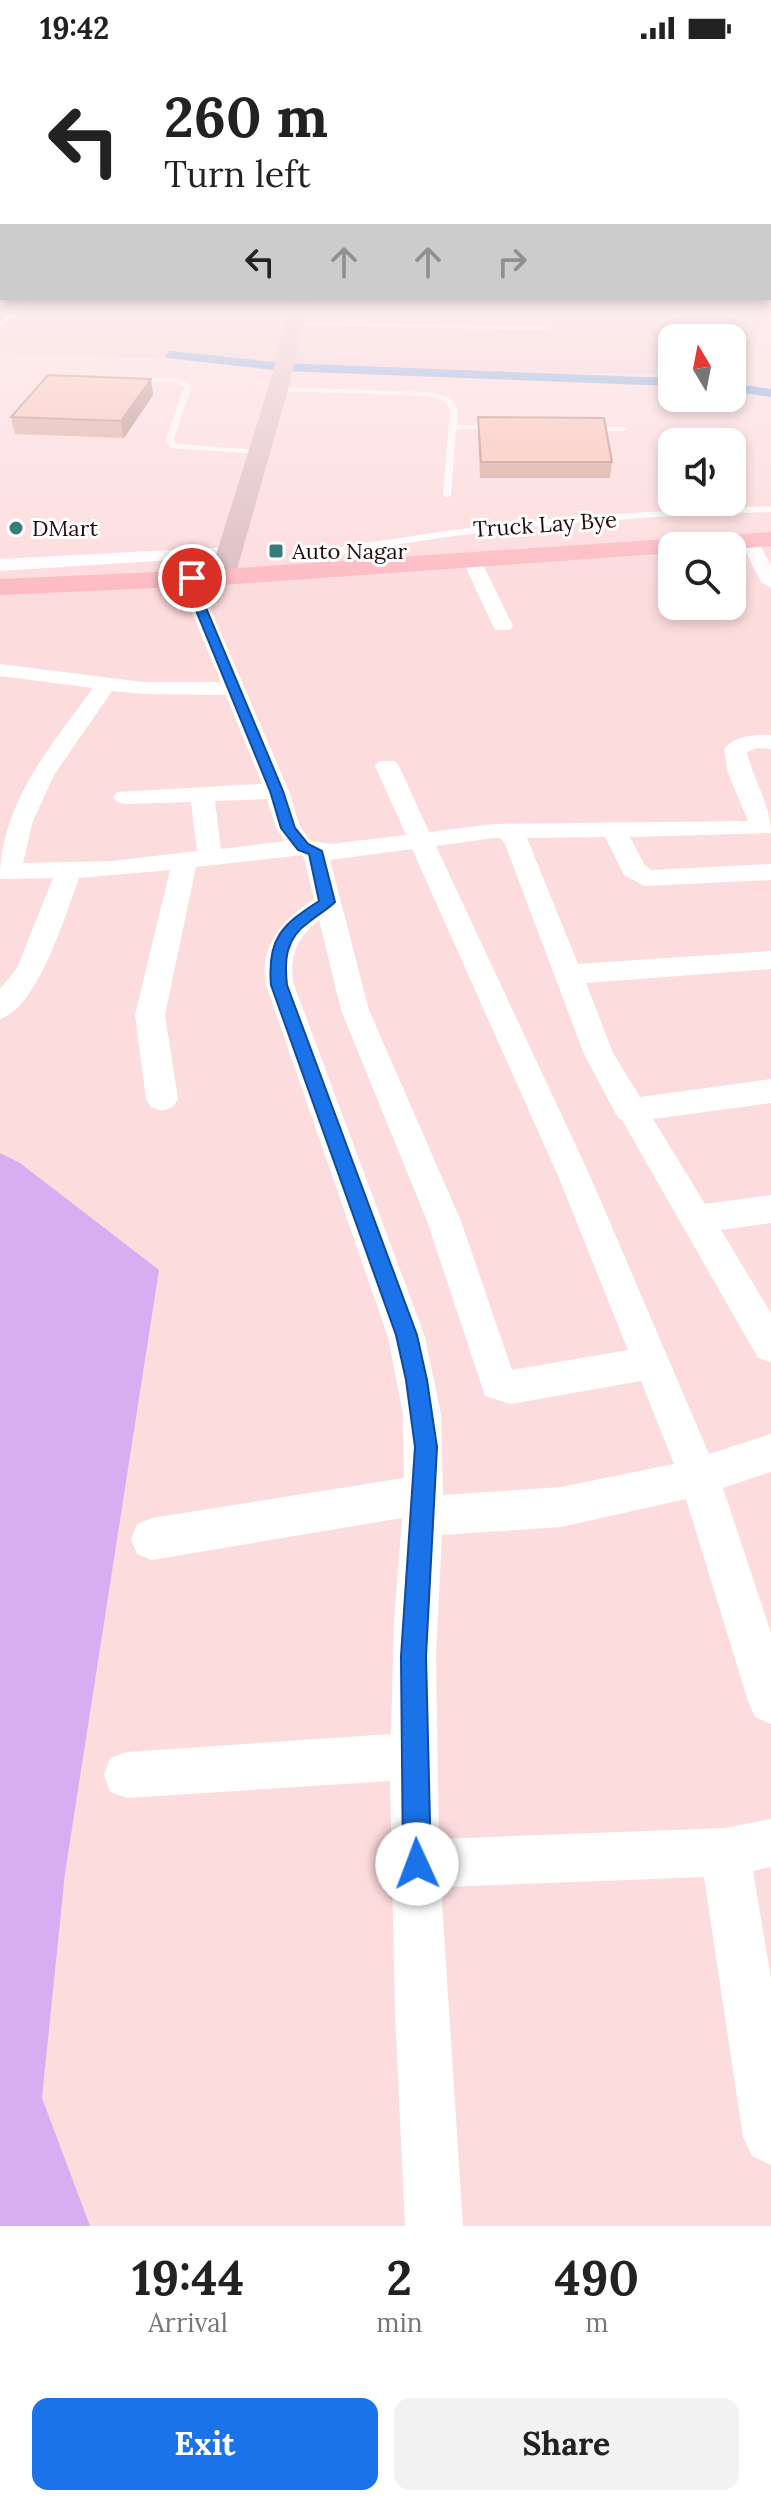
<!DOCTYPE html>
<style>
body{margin:0;font-family:Lora,serif;background:#f2f2f2;color:#222;height:100vh;display:flex;flex-direction:column;font-size:30px;white-space:nowrap}
*{box-sizing:border-box;margin:0}
p{font-size:26px;color:#767676}
.icon{flex:none;width:44px;height:44px;fill:none;stroke:currentColor;stroke-width:2;stroke-linecap:round;stroke-linejoin:round}
.map{position:relative;height:2170px;overflow:hidden}
.side{display:flex;flex-direction:column;background:#fff;flex:1}
.side>*{flex:none}
.top-card{position:absolute;left:0px;top:0px;width:772px;height:244px;box-shadow:0 4px 12px #0003;background:#fff;color:#222;overflow:hidden}
.needle{width:52px;rotate:350deg}
.fabs{position:absolute;left:658px;top:268px;display:grid;gap:16px}
.fabs a{display:grid;place-items:center;width:88px;height:88px;border-radius:16px;background:#fff;box-shadow:0 4px 12px #0003;font-size:40px}
.pin{position:absolute;display:grid;place-items:center;width:68px;height:68px;color:#fff;margin:-34px;border:4px solid #fff;border-radius:50%;box-shadow:0 2px 8px #0007}
.me{position:absolute;width:88px;margin:-44px;rotate:358deg;stroke-linejoin:round;filter:drop-shadow(0 0 6px #0008)}
.turn{display:flex;align-items:center;gap:28px;height:168px;padding:0 32px;font-size:36px}
.turn .icon{width:104px;height:104px;stroke-width:2.5}
.turn b{display:block;font-size:56px;line-height:68px}
.lanes{display:flex;align-items:center;height:76px;padding:0 32px;background:#0003;justify-content:center;gap:40px;direction:ltr}
.lanes .off{opacity:.35}
.eta{display:flex;justify-content:space-evenly;align-items:center;height:136px;text-align:center}
.eta b{font-size:48px;font-weight:700;line-height:56px}
.action{display:flex;gap:16px;margin-top:auto;padding:16px 32px}
.action a{flex:1;height:92px;border-radius:16px;background:#1a73e8;color:#fff;font-size:32px;font-weight:700;line-height:92px;text-align:center}
.action a+a{background:#f2f2f2;color:#222}
.status{display:flex;justify-content:space-between;align-items:center;height:56px;padding:0 40px;background:#fff;direction:ltr}
.status svg{height:22px;fill:currentColor}
.map>svg:first-child{display:block}
</style>
<div class="status"><b>19:42</b><svg viewBox="0 0 49 12"><path d="M0 12V9h3v3zM5 12V6h3v6zM10 12V3h3v9zM15 12V0h3v12zM26 1h20v11H26zM47 4h2v5h-2z"/></svg></div>
<div class="map">
<svg width="771" height="2170" viewBox="0 0 771 2170">
<rect width="100%" height="100%" fill="#fddcde"/>
<!-- built -->
<polygon fill="#f0cccf" points="0,237 2,242 770,242 771,237 771,259 761,267 746,322 732,321 732,282 672,282 672,318 571,317 0,297"/>
<!-- green -->
<polygon fill="#d9adf2" points="0,1097 20,1107 159,1214 65,1817 42,2042 90,2170 0,2170"/>
<g fill="none" stroke-linecap="round" stroke-linejoin="round">
<!-- canal -->
<g fill="#5f9be0" fill-rule="evenodd">
<polygon points="171,295 283,307 672,322 672,330 283,315 167,302 165,299"/>
<polygon points="732,327 771,333 771,341 732,335"/>
</g>
<!-- lane -->
<g fill="#fff" fill-rule="evenodd">
<polygon points="26,242 33,242 0,272 0,266"/>
<polygon points="293,266 546,270 549,272 546,274 295,269"/>
<polygon points="130,321 177,322 192,330 174,383 176,388 259,394 263,396 259,398 170,392 166,383 184,331 176,326 127,325"/>
<polygon points="278,331 428,336 450,341 458,353 457,369 499,369 503,371 499,373 456,373 451,439 447,442 443,439 450,353 444,345 428,340 275,335"/>
<polygon points="584,371 623,371 627,373 623,375 587,375"/>
<path d="M771,450V456C619,461 470,472 321,503L316,500C336,489 376,486 399,482C522,462 647,455 771,450Z"/>
</g>
<!-- street -->
<g fill="#fff" fill-rule="evenodd">
<polygon points="767,242 757,247 751,243 751,242"/>
<polygon points="749,480 755,481 771,509 771,532 761,526 740,485"/>
<polygon points="228,491 234,492 237,496 234,500 0,515 0,503"/>
<polygon points="471,497 480,503 513,570 510,574 496,574 493,570 462,503"/>
<path d="M192,516L201,522L210,552L289,735L300,771L311,785L331,788L406,779L375,710L379,705H395L399,710L429,776L494,768L748,765L728,717L724,693C735,680 754,678 771,679V693L757,692L747,696C753,724 771,749 771,777L630,781L644,808L651,814L771,808V824L645,830L624,819L605,781L527,782L578,908L771,895V913L586,927L613,997L640,1041L771,1023V1047L653,1063L705,1148L771,1139V1167L721,1174L771,1257V1306L758,1302L622,1064L618,1062L584,998L505,788L500,782H494L436,790L591,1122L709,1398L771,1378V1416L723,1432L771,1577V1668L755,1661L748,1645L686,1443L561,1471L442,1479L436,1599L439,1783L725,1772L771,1763V1811L753,1815L771,1922V2109L752,2100L743,2081L704,1821L441,1831L463,2170H405L395,1956L390,1725L127,1742L110,1736L104,1719L110,1702L127,1696L391,1678L394,1564L402,1462L152,1504L137,1498L131,1483L137,1468L152,1462L404,1422L403,1358L388,1281L265,926C261,886 283,864 314,843L303,799L196,811L165,959L178,1043L173,1051L162,1055L151,1051L146,1043L135,959L170,814L79,822C66,857 38,952 0,963V933L17,912L53,822L0,823C0,748 51,690 93,632L0,620V608L143,626H221L190,552L183,522ZM112,635L143,638L226,639L262,728L117,736L113,741L117,746L125,748L191,746L197,795L112,805L23,807L33,765L54,719ZM267,743L276,772L285,785L221,793L215,745ZM412,793L559,1122L628,1294L512,1314L461,1165L369,954L330,804ZM319,864L341,954L427,1165L485,1340L511,1348L641,1325L674,1408L561,1431L443,1439L441,1358L425,1281L293,926C290,898 297,882 319,864Z"/>
</g>
<!-- secondary -->
<polygon fill="#dcbcc1" fill-rule="evenodd" points="292,242 310,242 288,333 235,521 231,527 213,527 209,521 268,333"/>
<!-- primary -->
<polygon fill="#fdbac2" fill-rule="evenodd" points="771,476 771,490 732,493 732,490 672,490 672,497 222,529 0,539 0,523 222,513"/>
</g>
<!-- wall -->
<g fill="#d6a396">
<polygon points="151,323 153,339 124,382 15,378 11,361"/>
<polygon points="478,361 612,406 610,422 480,422 478,376"/>
</g>
<!-- shaded-wall -->
<polygon fill="#ae847a" points="151,323 153,339 124,382 121,365"/>
<!-- building -->
<g fill="#f9bdaf" stroke="#ae847a" stroke-width="2">
<polygon points="48,319 151,323 121,365 11,361"/>
<polygon points="478,361 604,362 612,406 481,406"/>
</g>
<!-- sky -->
<linearGradient id="sky" x2="0" y2="1"><stop stop-color="#71aae5"/><stop offset="0.44" stop-color="#feeff0"/><stop offset="1" stop-color="#feeff0" stop-opacity="0"/></linearGradient>
<rect width="771" height="540" fill="url(#sky)"/>
<!-- route -->
<path fill="#1a73e8" stroke="#114b97" stroke-width="2" d="M192,519L197,522L206,552L283,735L295,772L308,788L322,795L335,846C327,854 317,859 309,866C286,882 284,903 287,929L417,1279L427,1324L437,1391L426,1600L431,1808L427,1818L417,1822L407,1818L403,1808L401,1600L415,1391L406,1324L396,1279L271,929C267,882 282,869 319,845L309,798L298,794L281,772L270,735L195,552L187,522Z"/>
<!-- markers -->
<g fill="#367e7d" stroke="#fff" stroke-width="3">
<circle cx="16" cy="472" r="8"/>
<rect x="268" y="487" width="16" height="16" rx="4"/>
</g>
<g text-anchor="middle" dominant-baseline="central" stroke-width="6" stroke-linejoin="round" paint-order="stroke">
<!-- far-street labels -->
<g font-size="22" fill="#24090d" stroke="#fff">
<text transform="translate(545 468) rotate(-4)">Truck Lay Bye</text>
</g>
<!-- far-poi labels -->
<g font-size="22" fill="#24090d" stroke="#fff" text-anchor="start">
<text x="32" y="472">DMart</text>
<text x="292" y="495">Auto Nagar</text>
</g>
</g>
</svg>
<div class="fabs">
<a><svg class="needle" viewBox="-14 -14 28 28"><path d="M0-13l5 13h-10z" fill="#e53935"/><path d="M0 13l5-13h-10z" fill="#767676"/></svg></a>
<a><svg class="icon" aria-label="sound" viewBox="0 0 24 24"><path d="M4 9h4l5-4v14l-5-4H4zM17 9q2 3 0 6"/></svg></a>
<a><svg class="icon" aria-label="search" viewBox="0 0 24 24"><circle cx="10" cy="10" r="6"/><path d="M15 15l6 6"/></svg></a>
</div>
<div class="pin" style="left:192px;top:522px;background:#d93025"><svg class="icon" aria-label="arrive" viewBox="0 0 24 24"><path d="M6 21V4h12l-3 4 3 4H6"/></svg></div>
<svg class="me" style="left:417px;top:1808px" viewBox="-20 -20 40 40"><circle r="19" fill="#fff"/><path d="M0-13L10 11 0 6-10 11z" fill="#1a73e8"/></svg>
<div class="top-card">
<div class="turn"><svg class="icon" aria-label="left" viewBox="0 0 24 24"><path d="M17 20v-9H6M10 6l-5 5 5 5"/></svg><div><b>260 m</b>Turn left</div></div>
<div class="lanes"><svg class="icon" aria-label="left" viewBox="0 0 24 24"><path d="M17 20v-9H6M10 6l-5 5 5 5"/></svg><svg class="icon off" aria-label="ahead" viewBox="0 0 24 24"><path d="M12 20V5M6 11l6-6 6 6"/></svg><svg class="icon off" aria-label="ahead" viewBox="0 0 24 24"><path d="M12 20V5M6 11l6-6 6 6"/></svg><svg class="icon off" aria-label="right" viewBox="0 0 24 24"><path d="M7 20v-9h11M14 6l5 5-5 5"/></svg></div>
</div>
</div>
<section class="side">
<div class="eta">
<div><b>19:44</b><p>Arrival</p></div>
<div><b>2</b><p>min</p></div>
<div><b>490</b><p>m</p></div>
</div>
<div class="action"><a>Exit</a><a>Share</a></div>
</section>
